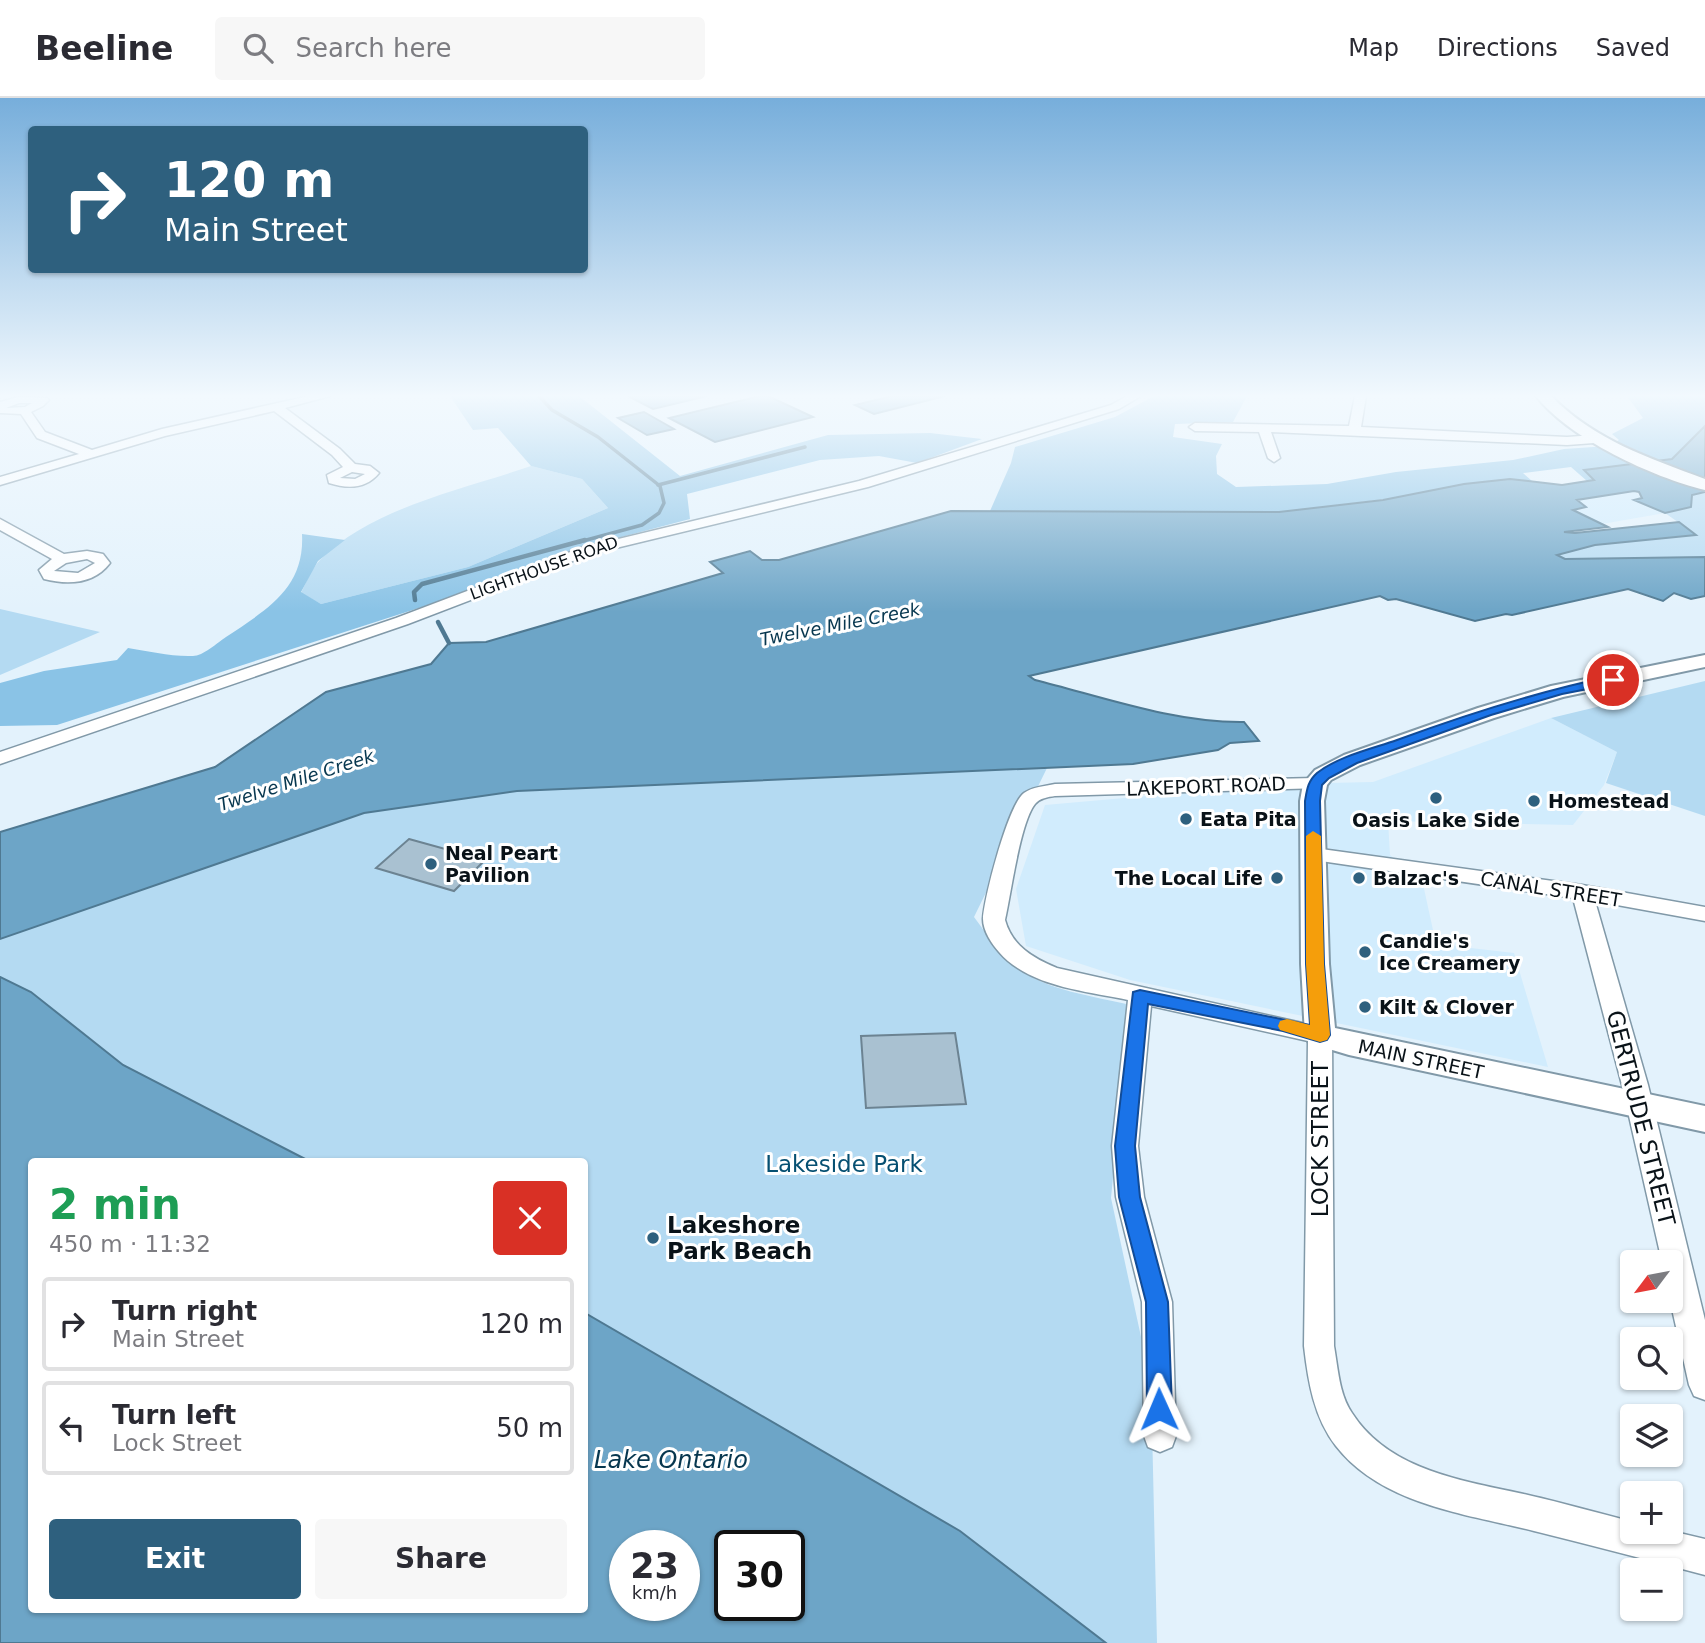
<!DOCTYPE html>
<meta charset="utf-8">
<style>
body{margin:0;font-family:"DejaVu Sans",sans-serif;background:#f7f7f7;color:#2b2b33;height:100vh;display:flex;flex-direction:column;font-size:26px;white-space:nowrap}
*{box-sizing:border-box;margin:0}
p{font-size:23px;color:#7c7c81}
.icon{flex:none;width:38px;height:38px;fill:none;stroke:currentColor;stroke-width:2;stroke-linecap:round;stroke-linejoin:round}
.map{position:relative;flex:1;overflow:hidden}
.side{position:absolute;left:28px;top:1060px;width:560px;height:455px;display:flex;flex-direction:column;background:#fff;border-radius:7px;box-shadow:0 2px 5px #0004}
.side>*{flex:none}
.banner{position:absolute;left:28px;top:28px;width:560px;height:147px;border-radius:7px;box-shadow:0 2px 5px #0004;background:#2e607e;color:#fff;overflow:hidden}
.needle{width:46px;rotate:238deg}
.fabs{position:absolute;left:1620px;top:1152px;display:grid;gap:14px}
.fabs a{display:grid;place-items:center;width:63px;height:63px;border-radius:7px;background:#fff;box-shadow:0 2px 5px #0004;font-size:35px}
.speed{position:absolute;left:609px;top:1432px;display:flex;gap:14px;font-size:35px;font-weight:700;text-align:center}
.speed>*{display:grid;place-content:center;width:91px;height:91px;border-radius:50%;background:#fff;box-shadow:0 2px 5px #0004;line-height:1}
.speed small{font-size:18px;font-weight:400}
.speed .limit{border:4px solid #111;border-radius:10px;background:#fff;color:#111}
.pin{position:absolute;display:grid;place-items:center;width:60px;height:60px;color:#fff;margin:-30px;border:4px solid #fff;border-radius:50%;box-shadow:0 2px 7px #0007}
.me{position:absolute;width:77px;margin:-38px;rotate:359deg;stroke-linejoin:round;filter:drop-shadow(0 0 5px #0008)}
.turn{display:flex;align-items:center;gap:24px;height:147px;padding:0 21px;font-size:32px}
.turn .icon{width:91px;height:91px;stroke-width:2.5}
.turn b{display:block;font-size:49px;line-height:60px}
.round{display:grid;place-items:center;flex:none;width:74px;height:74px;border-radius:7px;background:#f7f7f7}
.summary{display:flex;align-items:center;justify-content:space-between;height:119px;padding:0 21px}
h1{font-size:42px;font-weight:600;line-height:52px;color:#1e9e55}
.button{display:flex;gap:14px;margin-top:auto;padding:14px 21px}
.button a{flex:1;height:80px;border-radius:7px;background:#2e607e;color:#fff;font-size:28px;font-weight:600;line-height:80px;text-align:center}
.button a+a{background:#f7f7f7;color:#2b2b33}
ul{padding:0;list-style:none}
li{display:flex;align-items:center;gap:21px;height:94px;margin:0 14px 10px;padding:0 7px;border:4px solid #e1e1e2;border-radius:7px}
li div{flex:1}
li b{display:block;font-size:26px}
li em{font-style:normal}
header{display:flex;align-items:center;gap:42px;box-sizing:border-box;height:98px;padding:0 35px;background:#fff;border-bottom:2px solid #e1e1e2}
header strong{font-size:33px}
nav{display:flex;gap:38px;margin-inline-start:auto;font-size:24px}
.search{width:490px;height:63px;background:#f7f7f7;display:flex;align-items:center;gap:18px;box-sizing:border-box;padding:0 24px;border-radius:7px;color:#7c7c81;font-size:26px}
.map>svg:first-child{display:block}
</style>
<header>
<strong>Beeline</strong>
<div class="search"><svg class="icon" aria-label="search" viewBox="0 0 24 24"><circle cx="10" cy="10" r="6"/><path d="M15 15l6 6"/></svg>Search here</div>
<nav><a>Map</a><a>Directions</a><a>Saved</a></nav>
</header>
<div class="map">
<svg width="1705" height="1545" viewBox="0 0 1705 1545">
<rect width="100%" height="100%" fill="#e3f2fc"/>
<!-- built -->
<g fill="#d1ecfd">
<polygon points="1634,393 1643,400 1635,403 1665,415 1602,426 1572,411 1585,409 1576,402"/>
<polygon points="1551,620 1617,654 1604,687 1573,727 1388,723 1390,757 1423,786 1436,846 1514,855 1548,969 1130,882 1026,848 1016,791 1045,707 1282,686 1373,684"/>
</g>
<!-- green -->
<g fill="#b4daf2">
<path d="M531,368L582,381L608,410L468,469L321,506L301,495C306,485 312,470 320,462C371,410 464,391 531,368Z"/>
<polygon points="1705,395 1705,458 1666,461 1565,461 1556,456 1595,447 1695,436 1665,415 1691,408 1692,397"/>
<polygon points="0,511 100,534 0,577"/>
<polygon points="1705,583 1705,718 1606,685 1617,654 1551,620"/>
<path d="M1047,670L974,819C987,836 999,856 1016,869C1047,893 1094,898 1130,907L1111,1100L1151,1285L1157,1545H1106L960,1433L585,1215L584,1064H311L123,967L31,894L0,879V841L364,715L517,693Z"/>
</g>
<!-- forest -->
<g fill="#8ac3e6">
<path d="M450,298H579L680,378L828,337L930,335L982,341L917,365L879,358L820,362L687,396L690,421L576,451L546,467L425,508L57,627L0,628V585L44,573L117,562L128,550C148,553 172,559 193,558C203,558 217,545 226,539C266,512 305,491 302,436L345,442L318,463L301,494L321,506L468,469L608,410L582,381L531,368L498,330L473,332Z"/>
<polygon points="1154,298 1247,298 1233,324 1175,326 1173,339 1222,346 1216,358 1217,376 1236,389 1327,386 1396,374 1513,362 1564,351 1608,348 1619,342 1612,336 1643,320 1627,298 1705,298 1705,328 1672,361 1585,372 1595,382 1587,383 1571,369 1523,375 1532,383 1510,381 1464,386 1419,397 1279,414 990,413 1011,365 1015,349 1115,319"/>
</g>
<!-- water -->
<g fill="#6da5c7" stroke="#4f7992" stroke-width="2" fill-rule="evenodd">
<polygon points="628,298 707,298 653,311"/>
<polygon points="760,298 768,298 813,319 715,344 669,320"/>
<polygon points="892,298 945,298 874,316 855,307"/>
<polygon points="644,314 674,331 647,337 618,320"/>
<path d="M1705,328V394L1692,397L1691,409L1665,415L1634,402L1642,400L1639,394L1634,393L1577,402L1586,409L1573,412L1608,429L1564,434L1575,435L1679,424L1696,437L1595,447L1557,457L1565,461L1705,459V498L1691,501L1674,495L1663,503L1628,491L1512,517L1506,516L1475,523L1396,501L1388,502L1380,498L1029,578L1035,582C1103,599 1175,625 1244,624L1259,643L1230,645L1218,652L1133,666L517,693L364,715L0,841V734L215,669L326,594L431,566L449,545L486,544L723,475L710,464L750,453L762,462H779L951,413L1279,414L1383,402L1464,386L1510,381L1562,387L1594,382L1584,372L1672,361Z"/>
<path d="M0,879L31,894L123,967L311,1064H32V1512H584L585,1215L960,1433L1106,1545H0ZM625,1447H684V1507H625ZM789,1447V1507H730V1447Z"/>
</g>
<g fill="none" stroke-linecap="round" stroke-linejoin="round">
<!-- stream-far1 -->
<g stroke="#4f7992" stroke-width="3.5">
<polyline points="539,298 552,312 598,339 660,388 664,405 659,415 642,427 579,444"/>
<polyline points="658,387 805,349"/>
</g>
<!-- stream -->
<g stroke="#4f7992" stroke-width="4.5">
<polyline points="415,502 414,494 422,486 585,442"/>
<polyline points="438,524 449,545"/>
</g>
</g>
<!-- building -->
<g fill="#a9c1d1" stroke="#6c8392" stroke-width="2">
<polygon points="409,741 485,762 454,793 376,770"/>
<polygon points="955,935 966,1006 866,1010 861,938"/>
</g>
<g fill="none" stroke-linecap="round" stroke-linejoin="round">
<!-- minor casing -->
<g stroke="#8199a8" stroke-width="3">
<g id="minor">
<path d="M309,298H330L285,310L340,351L355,366L370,368L379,375C366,391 348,391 329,385L327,377L343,369L332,357L274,313L165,338L0,387V379L79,356L37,340L21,316L0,315V304L18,299L47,300L49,302L43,308L31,314L45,334L92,352L162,331ZM19,305H32L25,309L6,310ZM352,374L365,376L355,381L340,380Z"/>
<polygon points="1127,298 1141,298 1119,311 868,389 591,456 408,526 0,666 0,654 396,520 581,450 859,383 1111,307"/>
<polygon points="1355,298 1366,298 1361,329 1567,339 1594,337 1600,341 1594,345 1567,347 1271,334 1280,360 1274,364 1268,360 1259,334 1195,333 1189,329 1195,325 1349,328"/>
<path d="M0,421L64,456L87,453L98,455L103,456L110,465C94,486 68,487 44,481L39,472L52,461L0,432ZM87,461L95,465L78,475L54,473L66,465Z"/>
<path d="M1315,680L1325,686L1322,690L1055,698C1048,699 1040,700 1035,706C1020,725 1011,796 1005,822C1012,848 1033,860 1057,870L1329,931L1332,937L1334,1248C1338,1270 1339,1296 1352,1315C1390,1374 1466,1383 1528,1397C1563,1405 1598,1415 1633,1424V1433H1671L1705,1441V1477C1648,1462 1591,1447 1534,1433C1467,1416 1382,1407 1336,1348C1314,1320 1308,1283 1304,1248L1308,943L1151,908L1138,1048L1144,1099L1172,1204L1176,1338L1172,1349L1160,1354L1148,1349L1144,1338L1142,1204L1116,1099L1112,1048L1128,902C1086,893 1029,889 999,854C992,846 983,833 983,821C984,800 1008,707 1024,695C1032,689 1045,688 1055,686Z"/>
<polygon points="1314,750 1582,787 1705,809 1705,823 1595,803 1648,987 1705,1222 1705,1302 1694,1298 1689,1287 1670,1202 1671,1164 1662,1164 1622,987 1573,800 1307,761 1304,756 1307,751"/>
</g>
</g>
<!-- major casing -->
<g stroke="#8199a8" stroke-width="4">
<g id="major">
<path d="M1536,298H1551C1594,342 1649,360 1705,381V392C1652,379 1570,341 1536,298Z"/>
<polygon points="1705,557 1705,569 1563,599 1494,620 1360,667 1331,682 1327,687 1324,703 1329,866 1335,930 1705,1008 1705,1034 1349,957 1309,945 1305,937 1301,866 1300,703 1303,686 1315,672 1344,657 1478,610 1551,588"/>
</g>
</g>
<!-- minor -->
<use href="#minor" fill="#fff" fill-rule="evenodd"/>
<!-- major -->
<use href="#major" fill="#fff" fill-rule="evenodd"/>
</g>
<!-- sky -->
<linearGradient id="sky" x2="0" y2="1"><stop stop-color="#77aedb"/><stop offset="0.58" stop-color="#f2f9fe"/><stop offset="1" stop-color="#f2f9fe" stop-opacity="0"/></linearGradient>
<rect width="1705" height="514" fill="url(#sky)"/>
<!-- route -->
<path fill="#1a73e8" stroke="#114b97" stroke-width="2" d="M1613,578L1620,582L1618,585L1562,596L1491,617L1357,665L1329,680L1322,687L1320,703L1324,866L1330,937L1327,942L1320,944L1283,933L1148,906L1135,1048L1140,1099L1168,1204L1172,1311L1168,1319L1159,1323L1151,1319L1147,1311L1146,1204L1119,1099L1115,1048L1133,894L1140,892L1310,927L1306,866L1305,703C1307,691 1308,683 1317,675C1339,658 1371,651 1397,642C1468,616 1539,593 1613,578Z"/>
<!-- slow -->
<polygon fill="#f59e0b" points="1313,733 1321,738 1324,866 1330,937 1327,942 1320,944 1280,932 1278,928 1280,923 1287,921 1310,927 1306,866 1306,738"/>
<!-- markers -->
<g fill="#2e607e" stroke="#fff" stroke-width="2.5">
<circle cx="1436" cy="700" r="7"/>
<circle cx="1534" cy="703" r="7"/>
<circle cx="1186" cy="721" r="7"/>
<circle cx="431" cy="766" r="7"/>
<circle cx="1277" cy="780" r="7"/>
<circle cx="1359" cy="780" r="7"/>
<circle cx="1365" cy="854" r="7"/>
<circle cx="1365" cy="909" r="7"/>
<circle cx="653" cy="1140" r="7"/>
</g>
<g text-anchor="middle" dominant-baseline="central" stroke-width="6" stroke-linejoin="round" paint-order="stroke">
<!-- far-street labels -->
<g font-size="16" fill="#091218" stroke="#fff">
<text transform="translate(544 470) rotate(-20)">LIGHTHOUSE ROAD</text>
</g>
<!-- far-water labels -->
<g font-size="18" font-style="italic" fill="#07374f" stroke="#fff">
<text transform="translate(840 526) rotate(-11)">Twelve Mile Creek</text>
<text transform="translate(296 682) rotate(-18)">Twelve Mile Creek</text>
</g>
<!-- street labels -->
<g font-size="19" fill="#091218" stroke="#fff">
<text transform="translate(1206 688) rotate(-2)">LAKEPORT ROAD</text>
<text transform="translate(1551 791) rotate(9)">CANAL STREET</text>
<text transform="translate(1421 961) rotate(12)">MAIN STREET</text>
</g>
<!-- poi labels -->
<g font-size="19" font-weight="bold" fill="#091218" stroke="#fff" text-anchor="start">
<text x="1548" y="703">Homestead</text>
<text x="1200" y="721">Eata Pita</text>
<text x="1436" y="722" text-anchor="middle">Oasis Lake Side</text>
<text x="445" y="755">Neal Peart<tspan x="445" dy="22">Pavilion</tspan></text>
<text x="1263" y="780" text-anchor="end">The Local Life</text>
<text x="1373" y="780">Balzac's</text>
<text x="1379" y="843">Candie's<tspan x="1379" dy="22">Ice Creamery</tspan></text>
<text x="1379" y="909">Kilt &amp; Clover</text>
</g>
<!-- near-street labels -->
<g font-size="23" fill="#091218" stroke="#fff">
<text transform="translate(1641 1020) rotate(76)">GERTRUDE STREET</text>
<text transform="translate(1320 1041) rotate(-90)">LOCK STREET</text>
</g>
<!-- near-park labels -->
<g font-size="23" fill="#065072" stroke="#fff">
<text x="844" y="1066">Lakeside Park</text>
</g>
<!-- near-poi labels -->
<g font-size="23" font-weight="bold" fill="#091218" stroke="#fff" text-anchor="start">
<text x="667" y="1127">Lakeshore<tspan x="667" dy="26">Park Beach</tspan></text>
</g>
<!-- near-water labels -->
<g font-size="24" font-style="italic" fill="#07374f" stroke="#fff">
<text x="671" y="1362">Lake Ontario</text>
</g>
</g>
</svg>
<div class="fabs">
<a><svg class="needle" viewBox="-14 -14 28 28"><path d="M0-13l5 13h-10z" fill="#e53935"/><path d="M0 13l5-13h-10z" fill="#7c7c81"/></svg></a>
<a><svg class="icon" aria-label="search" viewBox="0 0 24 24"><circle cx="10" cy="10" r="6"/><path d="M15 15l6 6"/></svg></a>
<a><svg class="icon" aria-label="layers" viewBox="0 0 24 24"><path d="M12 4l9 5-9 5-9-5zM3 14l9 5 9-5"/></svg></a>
<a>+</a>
<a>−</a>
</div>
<div class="speed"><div>23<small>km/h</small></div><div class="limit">30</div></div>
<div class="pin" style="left:1613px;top:582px;background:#d93025"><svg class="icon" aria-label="arrive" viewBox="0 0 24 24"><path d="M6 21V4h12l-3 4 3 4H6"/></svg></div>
<svg class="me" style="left:1159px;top:1311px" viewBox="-20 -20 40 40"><path d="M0-17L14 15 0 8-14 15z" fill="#1a73e8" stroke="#fff" stroke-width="4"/></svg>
<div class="banner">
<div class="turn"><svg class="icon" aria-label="right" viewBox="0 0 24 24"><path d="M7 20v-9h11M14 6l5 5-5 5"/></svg><div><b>120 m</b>Main Street</div></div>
</div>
<section class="side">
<div class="summary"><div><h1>2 min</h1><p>450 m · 11:32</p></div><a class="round" style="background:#d93025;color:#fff"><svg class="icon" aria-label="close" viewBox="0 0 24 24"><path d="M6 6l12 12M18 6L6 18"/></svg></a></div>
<ul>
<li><svg class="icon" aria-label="right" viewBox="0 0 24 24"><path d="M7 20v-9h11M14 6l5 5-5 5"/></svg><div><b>Turn right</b><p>Main Street</p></div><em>120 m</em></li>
<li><svg class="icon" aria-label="left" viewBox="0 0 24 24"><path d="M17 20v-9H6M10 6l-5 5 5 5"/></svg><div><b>Turn left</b><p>Lock Street</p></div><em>50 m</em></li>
</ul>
<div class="button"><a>Exit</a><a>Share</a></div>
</section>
</div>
